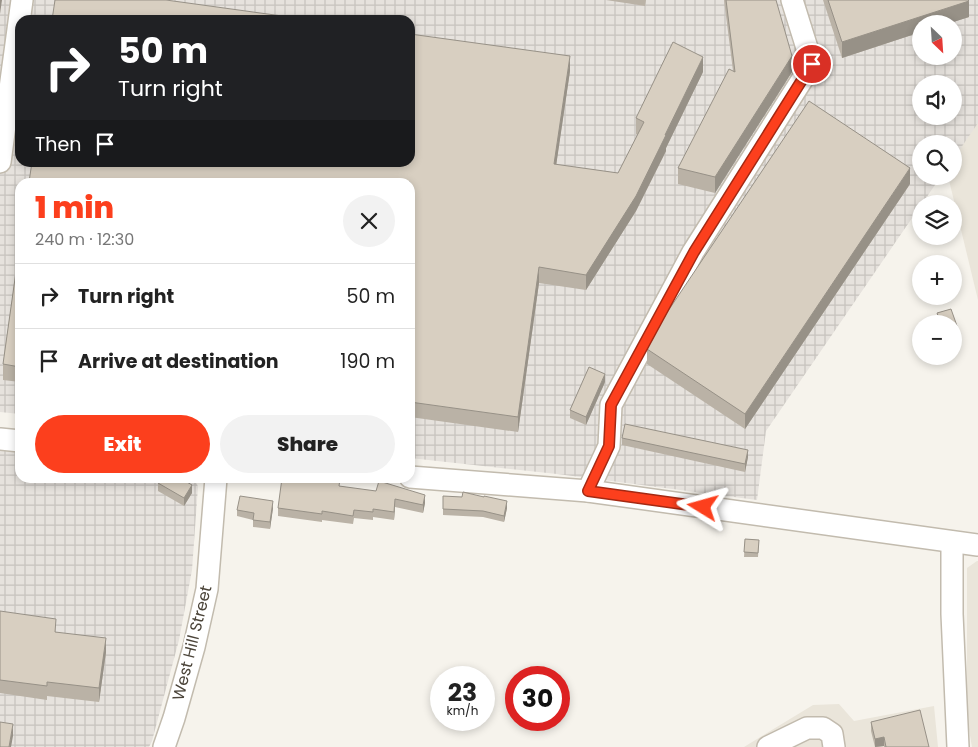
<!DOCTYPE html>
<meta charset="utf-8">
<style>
body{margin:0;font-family:Poppins,sans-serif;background:#f2f2f2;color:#222;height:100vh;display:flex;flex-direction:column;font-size:19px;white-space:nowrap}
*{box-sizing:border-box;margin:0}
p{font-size:16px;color:#767676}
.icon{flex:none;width:28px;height:28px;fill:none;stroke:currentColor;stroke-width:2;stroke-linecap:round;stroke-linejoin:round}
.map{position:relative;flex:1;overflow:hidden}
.panel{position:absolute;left:15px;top:178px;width:400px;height:305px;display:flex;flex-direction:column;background:#fff;border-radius:15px;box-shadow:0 2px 8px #0003}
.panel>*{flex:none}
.top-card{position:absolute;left:15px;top:15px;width:400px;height:152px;border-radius:15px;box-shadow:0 2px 8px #0003;background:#202124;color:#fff;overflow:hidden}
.needle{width:32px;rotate:155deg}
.fabs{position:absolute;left:912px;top:15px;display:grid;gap:10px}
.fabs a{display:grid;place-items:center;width:50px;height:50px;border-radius:50%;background:#fff;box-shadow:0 2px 8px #0003;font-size:25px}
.speed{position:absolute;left:430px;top:666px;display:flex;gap:10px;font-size:25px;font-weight:700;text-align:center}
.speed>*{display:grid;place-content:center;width:65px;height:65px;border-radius:50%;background:#fff;box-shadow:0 2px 8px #0003;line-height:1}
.speed small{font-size:12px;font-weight:400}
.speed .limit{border:8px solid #d22;background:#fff;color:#111}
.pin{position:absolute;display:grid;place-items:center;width:42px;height:42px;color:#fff;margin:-21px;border:2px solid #fff;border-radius:50%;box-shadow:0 1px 5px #0007}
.me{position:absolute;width:55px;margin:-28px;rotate:278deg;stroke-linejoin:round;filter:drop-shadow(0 0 4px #0008)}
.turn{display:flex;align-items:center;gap:18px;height:105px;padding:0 20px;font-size:22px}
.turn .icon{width:65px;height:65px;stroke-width:2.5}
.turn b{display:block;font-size:35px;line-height:42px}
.then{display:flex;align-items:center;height:48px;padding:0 20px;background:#0003;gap:10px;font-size:19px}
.round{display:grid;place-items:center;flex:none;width:52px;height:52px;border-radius:26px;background:#f2f2f2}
.summary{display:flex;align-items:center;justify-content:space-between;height:85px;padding:0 20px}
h1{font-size:30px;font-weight:800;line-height:38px;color:#fc3f1d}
.cta{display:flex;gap:10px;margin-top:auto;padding:10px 20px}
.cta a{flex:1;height:58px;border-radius:30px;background:#fc3f1d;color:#fff;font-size:20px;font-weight:800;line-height:58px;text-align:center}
.cta a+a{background:#f2f2f2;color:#222}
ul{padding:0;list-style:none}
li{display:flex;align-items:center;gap:15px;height:65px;padding:0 20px;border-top:1px solid #e0e0e0}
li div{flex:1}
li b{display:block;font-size:19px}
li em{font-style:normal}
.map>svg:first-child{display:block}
</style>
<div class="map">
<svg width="978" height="747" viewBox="0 0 978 747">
<defs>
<pattern id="industrial-grid" width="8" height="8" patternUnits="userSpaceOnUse" patternTransform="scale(1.25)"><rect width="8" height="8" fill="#e6e2dd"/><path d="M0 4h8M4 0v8" fill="none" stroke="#c7c3be"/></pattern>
</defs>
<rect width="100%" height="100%" fill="#f6f3ec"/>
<!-- residential -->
<g fill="#eae5da">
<polygon points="978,120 978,300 948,176 954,176 954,158"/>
<polygon points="977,561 978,561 978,747 972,747 967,718 967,568"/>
<polygon points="839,704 854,721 934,706 938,747 744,747 813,705"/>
</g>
<!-- industrial -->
<g fill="url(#industrial-grid)" fill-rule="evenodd">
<path d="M0,0H978V123L954,158V144H921V176H941L922,204H921V205L766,431L757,500L557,474L410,458V182H20V414L0,412ZM20,20H410V162H20ZM921,24H954V56H921ZM921,84H954V116H921Z"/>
<polygon points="0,448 20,450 20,478 195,478 198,487 192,570 179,640 152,741 149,747 0,747"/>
</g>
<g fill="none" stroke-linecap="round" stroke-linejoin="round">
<!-- minor casing -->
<g stroke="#c2bbae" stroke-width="24">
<g id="minor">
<polyline points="0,162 22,0"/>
<polyline points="0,439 20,441"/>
<polyline points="410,477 588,491 978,545"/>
<polyline points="588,491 609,446 611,405 693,252 812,64 792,0"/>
<polyline points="952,542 952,614 958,747"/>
<polyline points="164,747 174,718 194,647 207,589 216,478"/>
<polyline points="768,747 807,728 823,728 832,734 834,747"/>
</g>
</g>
<!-- minor -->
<use href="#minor" stroke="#fff" stroke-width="21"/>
</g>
<!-- wall -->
<g fill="#bab2a6">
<polygon points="606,0 646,0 645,6"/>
<polygon points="724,0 776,0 792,72 715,193 678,184 678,168 733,71"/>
<polygon points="823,0 968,0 969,17 947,24 921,24 921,32 842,58"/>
<polygon points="570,71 556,165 618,173 638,135 636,134 636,118 703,72 666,148 666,151 636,211 586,290 539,283 518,432 410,417 410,182"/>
<polygon points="910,184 745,429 647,364 647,349"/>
<polygon points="20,243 20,382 3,380 3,364"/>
<polygon points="605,382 586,425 570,418 570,410"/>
<polygon points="622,438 748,457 745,472 622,445"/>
<polygon points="158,483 192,493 184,506 158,491"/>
<polygon points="340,486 425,503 423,513 395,507 394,520 373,517 373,520 354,518 353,524 322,520 322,522 278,516 278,508"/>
<polygon points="443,496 507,508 504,522 483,517 443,515"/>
<polygon points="273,508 270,529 253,527 253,520 237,516 237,510"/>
<polygon points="745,539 759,540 758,557 744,557"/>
<polygon points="0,611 56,632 106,652 99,702 47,696 47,700 0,693"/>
<polygon points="871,722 929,747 884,747 884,746 875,747 871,731"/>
</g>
<!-- shaded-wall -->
<g fill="#979187">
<polygon points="0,0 2,0 0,14"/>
<polygon points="969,1 969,17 947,24 921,24 921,32 842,58 842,42"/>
<polygon points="570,56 570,71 554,180 554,164"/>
<polygon points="792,56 792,72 715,193 715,177"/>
<polygon points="703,57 703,72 666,148 666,151 636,211 586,290 586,275 665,135"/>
<polygon points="910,168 910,184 745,429 745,414"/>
<polygon points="539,267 539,283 518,432 518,417"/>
<polygon points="957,326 957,331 954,332 954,328"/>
<polygon points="605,374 605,382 586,425 586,417"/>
<polygon points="748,450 748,457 745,472 745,464"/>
<polygon points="192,485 192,493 184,506 184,498"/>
<polygon points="425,495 425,503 423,513 423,505"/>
<polygon points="395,499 395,507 394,520 394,512"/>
<polygon points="273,501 273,508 270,529 270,522"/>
<polygon points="507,501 507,508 504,522 504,516"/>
<polygon points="106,638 106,652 99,702 99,688"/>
<polygon points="13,724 13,736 11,747 9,747"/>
<polygon points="884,737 884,746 875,747 875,739"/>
</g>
<!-- building -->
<g fill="#d8cfc1" stroke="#979187">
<polygon points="55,0 166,0 311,20 52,20"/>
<polygon points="726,0 776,0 792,56 715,177 678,168 729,69 735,72"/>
<polygon points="828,0 968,0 969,1 842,42"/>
<polygon points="410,34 570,56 554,164 618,173 644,122 636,118 673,42 703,57 665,135 666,135 636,196 586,275 539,267 518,417 410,402 410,182 29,182 32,162 410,162"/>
<polygon points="809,101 910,168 745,414 647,349 666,314"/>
<polygon points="20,243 20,367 3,364"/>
<polygon points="951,309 957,326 954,328 954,324 941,324 937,313"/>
<polygon points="589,367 605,374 586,417 570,410"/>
<polygon points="625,424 748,450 745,464 622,438"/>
<polygon points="161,478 180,478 192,485 184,498 158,483"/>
<polygon points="282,478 331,478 340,479 339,486 376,491 379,481 425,495 423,505 395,499 394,512 373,509 373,512 354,510 353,516 322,511 322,514 278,508"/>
<polygon points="463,492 484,497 484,496 507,501 504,516 483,511 443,509 443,496 462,497"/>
<polygon points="240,496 273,501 270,522 253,520 254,513 237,510"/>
<polygon points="745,539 759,540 758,553 744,552"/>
<polygon points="0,611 56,619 55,632 106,638 99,688 47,682 47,686 0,680"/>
<polygon points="920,710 929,747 886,747 884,737 875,739 871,722"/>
<polygon points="0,722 13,724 9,747 0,747"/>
</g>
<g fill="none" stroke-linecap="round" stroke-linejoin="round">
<!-- route casing -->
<g stroke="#a42913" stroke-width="12">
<polyline id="route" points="703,507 588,491 609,446 611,405 694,252 812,64"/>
</g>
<!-- route -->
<use href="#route" stroke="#fc3f1d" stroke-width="9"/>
</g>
<g text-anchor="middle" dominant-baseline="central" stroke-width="4" stroke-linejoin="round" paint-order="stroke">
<!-- street labels -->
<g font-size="16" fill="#4b4439" stroke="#fff">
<text transform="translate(192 643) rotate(-76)">West Hill Street</text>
</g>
</g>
</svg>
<div class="fabs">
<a><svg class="needle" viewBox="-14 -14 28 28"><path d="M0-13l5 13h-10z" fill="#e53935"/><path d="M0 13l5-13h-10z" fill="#767676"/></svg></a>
<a><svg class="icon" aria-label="sound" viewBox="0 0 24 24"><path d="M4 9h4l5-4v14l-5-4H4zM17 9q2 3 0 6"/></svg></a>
<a><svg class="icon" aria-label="search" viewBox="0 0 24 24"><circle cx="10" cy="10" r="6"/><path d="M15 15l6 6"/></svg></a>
<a><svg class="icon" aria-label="layers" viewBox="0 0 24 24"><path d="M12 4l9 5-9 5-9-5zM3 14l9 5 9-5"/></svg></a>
<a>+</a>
<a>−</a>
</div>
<div class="speed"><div>23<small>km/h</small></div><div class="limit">30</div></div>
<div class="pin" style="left:812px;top:64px;background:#d93025"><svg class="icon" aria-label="arrive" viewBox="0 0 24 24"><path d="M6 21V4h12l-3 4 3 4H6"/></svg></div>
<svg class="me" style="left:703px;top:507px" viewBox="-20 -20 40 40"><path d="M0-17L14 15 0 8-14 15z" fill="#fc3f1d" stroke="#fff" stroke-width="4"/></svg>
<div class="top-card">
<div class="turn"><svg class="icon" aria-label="right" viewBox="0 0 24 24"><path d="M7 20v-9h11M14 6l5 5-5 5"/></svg><div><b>50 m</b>Turn right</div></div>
<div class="then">Then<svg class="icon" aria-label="arrive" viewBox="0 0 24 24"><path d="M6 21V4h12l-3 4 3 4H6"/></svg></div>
</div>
<section class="panel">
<div class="summary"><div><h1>1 min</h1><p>240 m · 12:30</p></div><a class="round"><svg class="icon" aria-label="close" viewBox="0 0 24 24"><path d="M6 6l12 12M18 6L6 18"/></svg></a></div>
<ul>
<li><svg class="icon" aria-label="right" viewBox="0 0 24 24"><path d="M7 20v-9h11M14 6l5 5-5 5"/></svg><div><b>Turn right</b></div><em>50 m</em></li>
<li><svg class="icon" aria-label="arrive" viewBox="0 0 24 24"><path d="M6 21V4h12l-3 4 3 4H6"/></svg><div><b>Arrive at destination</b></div><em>190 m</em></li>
</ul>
<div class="cta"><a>Exit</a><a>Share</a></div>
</section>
</div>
